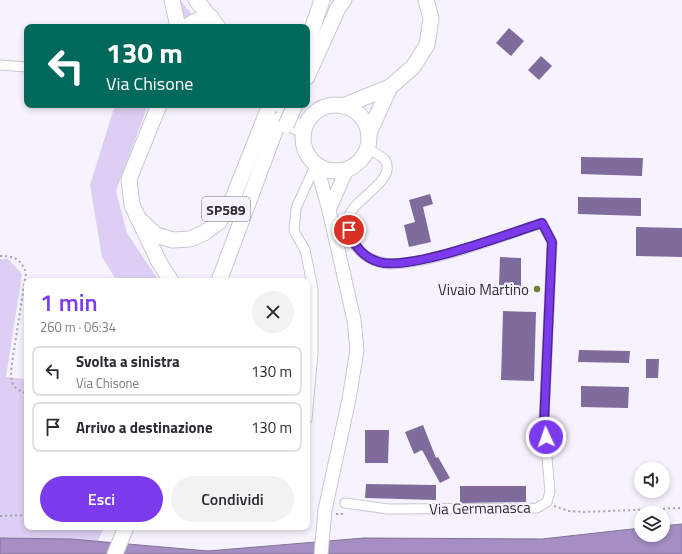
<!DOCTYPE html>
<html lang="it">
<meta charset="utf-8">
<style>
body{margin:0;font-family:"Titillium Web",sans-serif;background:#f2f2f3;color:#2b2b33;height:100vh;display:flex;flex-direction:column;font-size:15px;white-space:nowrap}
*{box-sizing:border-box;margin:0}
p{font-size:13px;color:#7c7c81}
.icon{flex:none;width:22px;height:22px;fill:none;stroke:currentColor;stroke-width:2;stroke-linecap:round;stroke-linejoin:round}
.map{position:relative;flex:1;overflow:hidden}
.panel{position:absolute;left:24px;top:278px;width:286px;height:252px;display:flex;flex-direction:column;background:#fff;border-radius:8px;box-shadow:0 2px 6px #0003}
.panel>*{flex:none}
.guide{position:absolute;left:24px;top:24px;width:286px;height:84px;border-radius:8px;box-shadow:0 2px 6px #0003;background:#00695c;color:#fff;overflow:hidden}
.controls{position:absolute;left:634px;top:462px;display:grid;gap:8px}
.controls a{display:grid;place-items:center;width:36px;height:36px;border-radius:50%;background:#fff;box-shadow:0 2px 6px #0003;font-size:20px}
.pin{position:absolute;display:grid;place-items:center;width:34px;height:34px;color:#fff;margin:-17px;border:2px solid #fff;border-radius:50%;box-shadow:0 1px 4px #0007}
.me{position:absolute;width:44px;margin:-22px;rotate:357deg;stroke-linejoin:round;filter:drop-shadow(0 0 3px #0008)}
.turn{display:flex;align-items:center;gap:14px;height:84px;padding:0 16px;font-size:18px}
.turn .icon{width:52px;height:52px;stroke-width:2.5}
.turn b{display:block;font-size:28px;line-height:34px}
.round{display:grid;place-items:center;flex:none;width:42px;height:42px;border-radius:21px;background:#f2f2f3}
.summary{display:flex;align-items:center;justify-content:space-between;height:68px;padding:0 16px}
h1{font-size:24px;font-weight:600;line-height:30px;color:#7c3aed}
.primary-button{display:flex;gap:8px;margin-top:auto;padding:8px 16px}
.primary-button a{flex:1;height:46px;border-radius:24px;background:#7c3aed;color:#fff;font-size:16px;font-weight:600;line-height:46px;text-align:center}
.primary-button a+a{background:#f2f2f3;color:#2b2b33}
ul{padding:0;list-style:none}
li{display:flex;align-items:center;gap:12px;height:50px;margin:0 8px 6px;padding:0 8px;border:2px solid #e1e1e2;border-radius:8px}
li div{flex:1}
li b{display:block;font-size:15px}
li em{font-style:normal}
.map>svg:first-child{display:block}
</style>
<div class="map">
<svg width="682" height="554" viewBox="0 0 682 554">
<rect width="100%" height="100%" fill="#f7f3fe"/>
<!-- green -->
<g fill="#ddcff3">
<polygon points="179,0 181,1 195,18 181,27"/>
<polygon points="115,105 148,105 116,191 127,233 159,281 117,281 102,257 90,185"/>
<polygon points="0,259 8,259 22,274 6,377 27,379 27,527 104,527 98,541 0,538"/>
</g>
<!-- water -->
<polygon fill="#a48ec3" stroke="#827298" points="682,524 682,554 0,554 0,538 71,539 208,551 364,538 542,539 641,528 641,535 663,535 663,526"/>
<!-- building -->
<g fill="#806b9d">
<polygon points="509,28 524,41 511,56 496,43"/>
<polygon points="541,56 552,66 539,80 528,70"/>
<polygon points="581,157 643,158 642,176 581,174"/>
<polygon points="430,194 433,204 423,207 431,242 409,247 404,225 415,222 409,200"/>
<polygon points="578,197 641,198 641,216 578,214"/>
<polygon points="636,227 682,228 682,257 636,256"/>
<polygon points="500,257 521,258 521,287 499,286"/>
<polygon points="503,311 536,312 534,381 501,380"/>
<polygon points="579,350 630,351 629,363 578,362"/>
<polygon points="646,359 659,359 658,378 646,378"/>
<polygon points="581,386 629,387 628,408 581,407"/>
<polygon points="423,425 436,458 438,457 450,478 440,483 422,450 414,454 405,432"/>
<polygon points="365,430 389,430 388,463 365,463"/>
<polygon points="366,484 436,485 436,500 365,498"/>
<polygon points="460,486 526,486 526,502 460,503"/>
</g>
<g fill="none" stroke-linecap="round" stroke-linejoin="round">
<!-- street casing -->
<g stroke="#cbc6d4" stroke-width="11">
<g id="street">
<polyline points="0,65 27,67"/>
<polyline points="307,419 313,353 313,289 305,250 294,231 296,208 316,164"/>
<path d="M345,503L388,509L537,508L547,502L550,492L544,423L552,242L542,223C499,237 438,262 393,264C382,264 368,259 360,251C354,245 351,238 349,230C348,223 348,218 351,212C358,197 397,179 385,160C381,155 372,152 367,148"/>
</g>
</g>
<!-- secondary casing -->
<g stroke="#cbc6d4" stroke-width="15">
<g id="secondary">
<polyline points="316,164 329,210 354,320 357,350 349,399 325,510"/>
<polyline points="329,210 347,169"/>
</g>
</g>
<!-- primary casing -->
<g stroke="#cbc6d4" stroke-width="17">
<g id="primary">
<polyline points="172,0 178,27"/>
<polyline points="196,0 218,27"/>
<polyline points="186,27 196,21 211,17"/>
<polyline points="307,44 322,0"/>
<polyline points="307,77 338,8 344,0"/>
<polyline points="159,105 129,179 132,205 159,262 171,281"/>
<polyline points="281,105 296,127"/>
<circle cx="336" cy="138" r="33"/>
<polyline points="343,106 390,87 413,67 427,45 431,18 426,0"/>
<polyline points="369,133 390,87"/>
<polyline points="137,217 156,235 173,240 190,239 204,233 219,222 233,198 270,105"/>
<polyline points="219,281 279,120"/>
<polyline points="115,554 126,527"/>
</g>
</g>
<!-- path -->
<g stroke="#a7a4ad" stroke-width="2" stroke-dasharray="2 3" stroke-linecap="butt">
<path d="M0,256C15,256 21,259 26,273L12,363C10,378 10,390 27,393"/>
<polyline points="554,506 569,511 585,512 682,508"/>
<polyline points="336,514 345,514"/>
<polyline points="0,516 27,515"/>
</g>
<!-- street -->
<use href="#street" stroke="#fff" stroke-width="9"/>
<!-- secondary -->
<use href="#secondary" stroke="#fff" stroke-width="13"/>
<!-- primary -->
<use href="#primary" stroke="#fff" stroke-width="15"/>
<!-- secondary-bridge casing -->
<g stroke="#cbc6d4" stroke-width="15" stroke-linecap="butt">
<polyline id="secondary-bridge" points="321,554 325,510"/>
</g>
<!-- primary-bridge casing -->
<g stroke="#cbc6d4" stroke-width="17" stroke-linecap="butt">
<polyline id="primary-bridge" points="286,125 295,105"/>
</g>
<!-- secondary-bridge -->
<use href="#secondary-bridge" stroke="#fff" stroke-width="13"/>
<!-- primary-bridge -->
<use href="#primary-bridge" stroke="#fff" stroke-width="15"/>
</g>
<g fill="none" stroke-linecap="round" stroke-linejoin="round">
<!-- route casing -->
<g stroke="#51269a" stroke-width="10">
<path id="route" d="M349,230C352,244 364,258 379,262C411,271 507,234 542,223L552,242L544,423L546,437"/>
</g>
<!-- route -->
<use href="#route" stroke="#7c3aed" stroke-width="7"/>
</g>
<!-- markers -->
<circle fill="#6c8335" stroke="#f7f3fe" stroke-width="1.5" cx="537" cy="289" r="4"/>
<g text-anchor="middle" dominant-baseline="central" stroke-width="4" stroke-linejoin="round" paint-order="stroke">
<!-- shield labels -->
<rect fill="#f7f3fe" stroke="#6d6a71" stroke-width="1" x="202" y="197" width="48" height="24" rx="3"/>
<g font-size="14" font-weight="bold" fill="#323035">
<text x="226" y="209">SP589</text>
</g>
<!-- poi labels -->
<g font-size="15" fill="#323035" stroke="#f7f3fe" text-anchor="end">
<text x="529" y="289">Vivaio Martino</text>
</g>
<!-- street labels -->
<g font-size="15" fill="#323035" stroke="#f7f3fe">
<text transform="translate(480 508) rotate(-1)">Via Germanasca</text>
</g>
</g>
</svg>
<div class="controls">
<a><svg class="icon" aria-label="sound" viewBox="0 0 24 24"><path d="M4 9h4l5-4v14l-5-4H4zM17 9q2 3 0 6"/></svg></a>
<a><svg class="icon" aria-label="layers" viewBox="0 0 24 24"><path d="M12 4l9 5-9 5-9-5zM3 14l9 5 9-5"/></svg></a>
</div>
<div class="pin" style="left:349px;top:230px;background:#d93025"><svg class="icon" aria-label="arrive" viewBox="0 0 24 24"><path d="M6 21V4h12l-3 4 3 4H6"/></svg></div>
<svg class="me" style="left:546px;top:437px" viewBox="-20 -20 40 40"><circle r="17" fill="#7c3aed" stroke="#fff" stroke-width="3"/><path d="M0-11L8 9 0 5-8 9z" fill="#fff"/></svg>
<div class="guide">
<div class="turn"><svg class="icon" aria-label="left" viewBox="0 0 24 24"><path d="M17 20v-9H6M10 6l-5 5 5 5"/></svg><div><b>130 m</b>Via Chisone</div></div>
</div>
<section class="panel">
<div class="summary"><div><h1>1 min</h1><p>260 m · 06:34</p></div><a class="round"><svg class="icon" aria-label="close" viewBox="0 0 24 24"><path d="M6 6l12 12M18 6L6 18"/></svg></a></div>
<ul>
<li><svg class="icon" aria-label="left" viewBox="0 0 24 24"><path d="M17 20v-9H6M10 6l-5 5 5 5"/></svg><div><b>Svolta a sinistra</b><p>Via Chisone</p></div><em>130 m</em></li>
<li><svg class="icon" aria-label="arrive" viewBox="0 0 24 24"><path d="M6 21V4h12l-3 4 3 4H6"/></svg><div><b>Arrivo a destinazione</b></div><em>130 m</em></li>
</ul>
<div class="primary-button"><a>Esci</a><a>Condividi</a></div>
</section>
</div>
